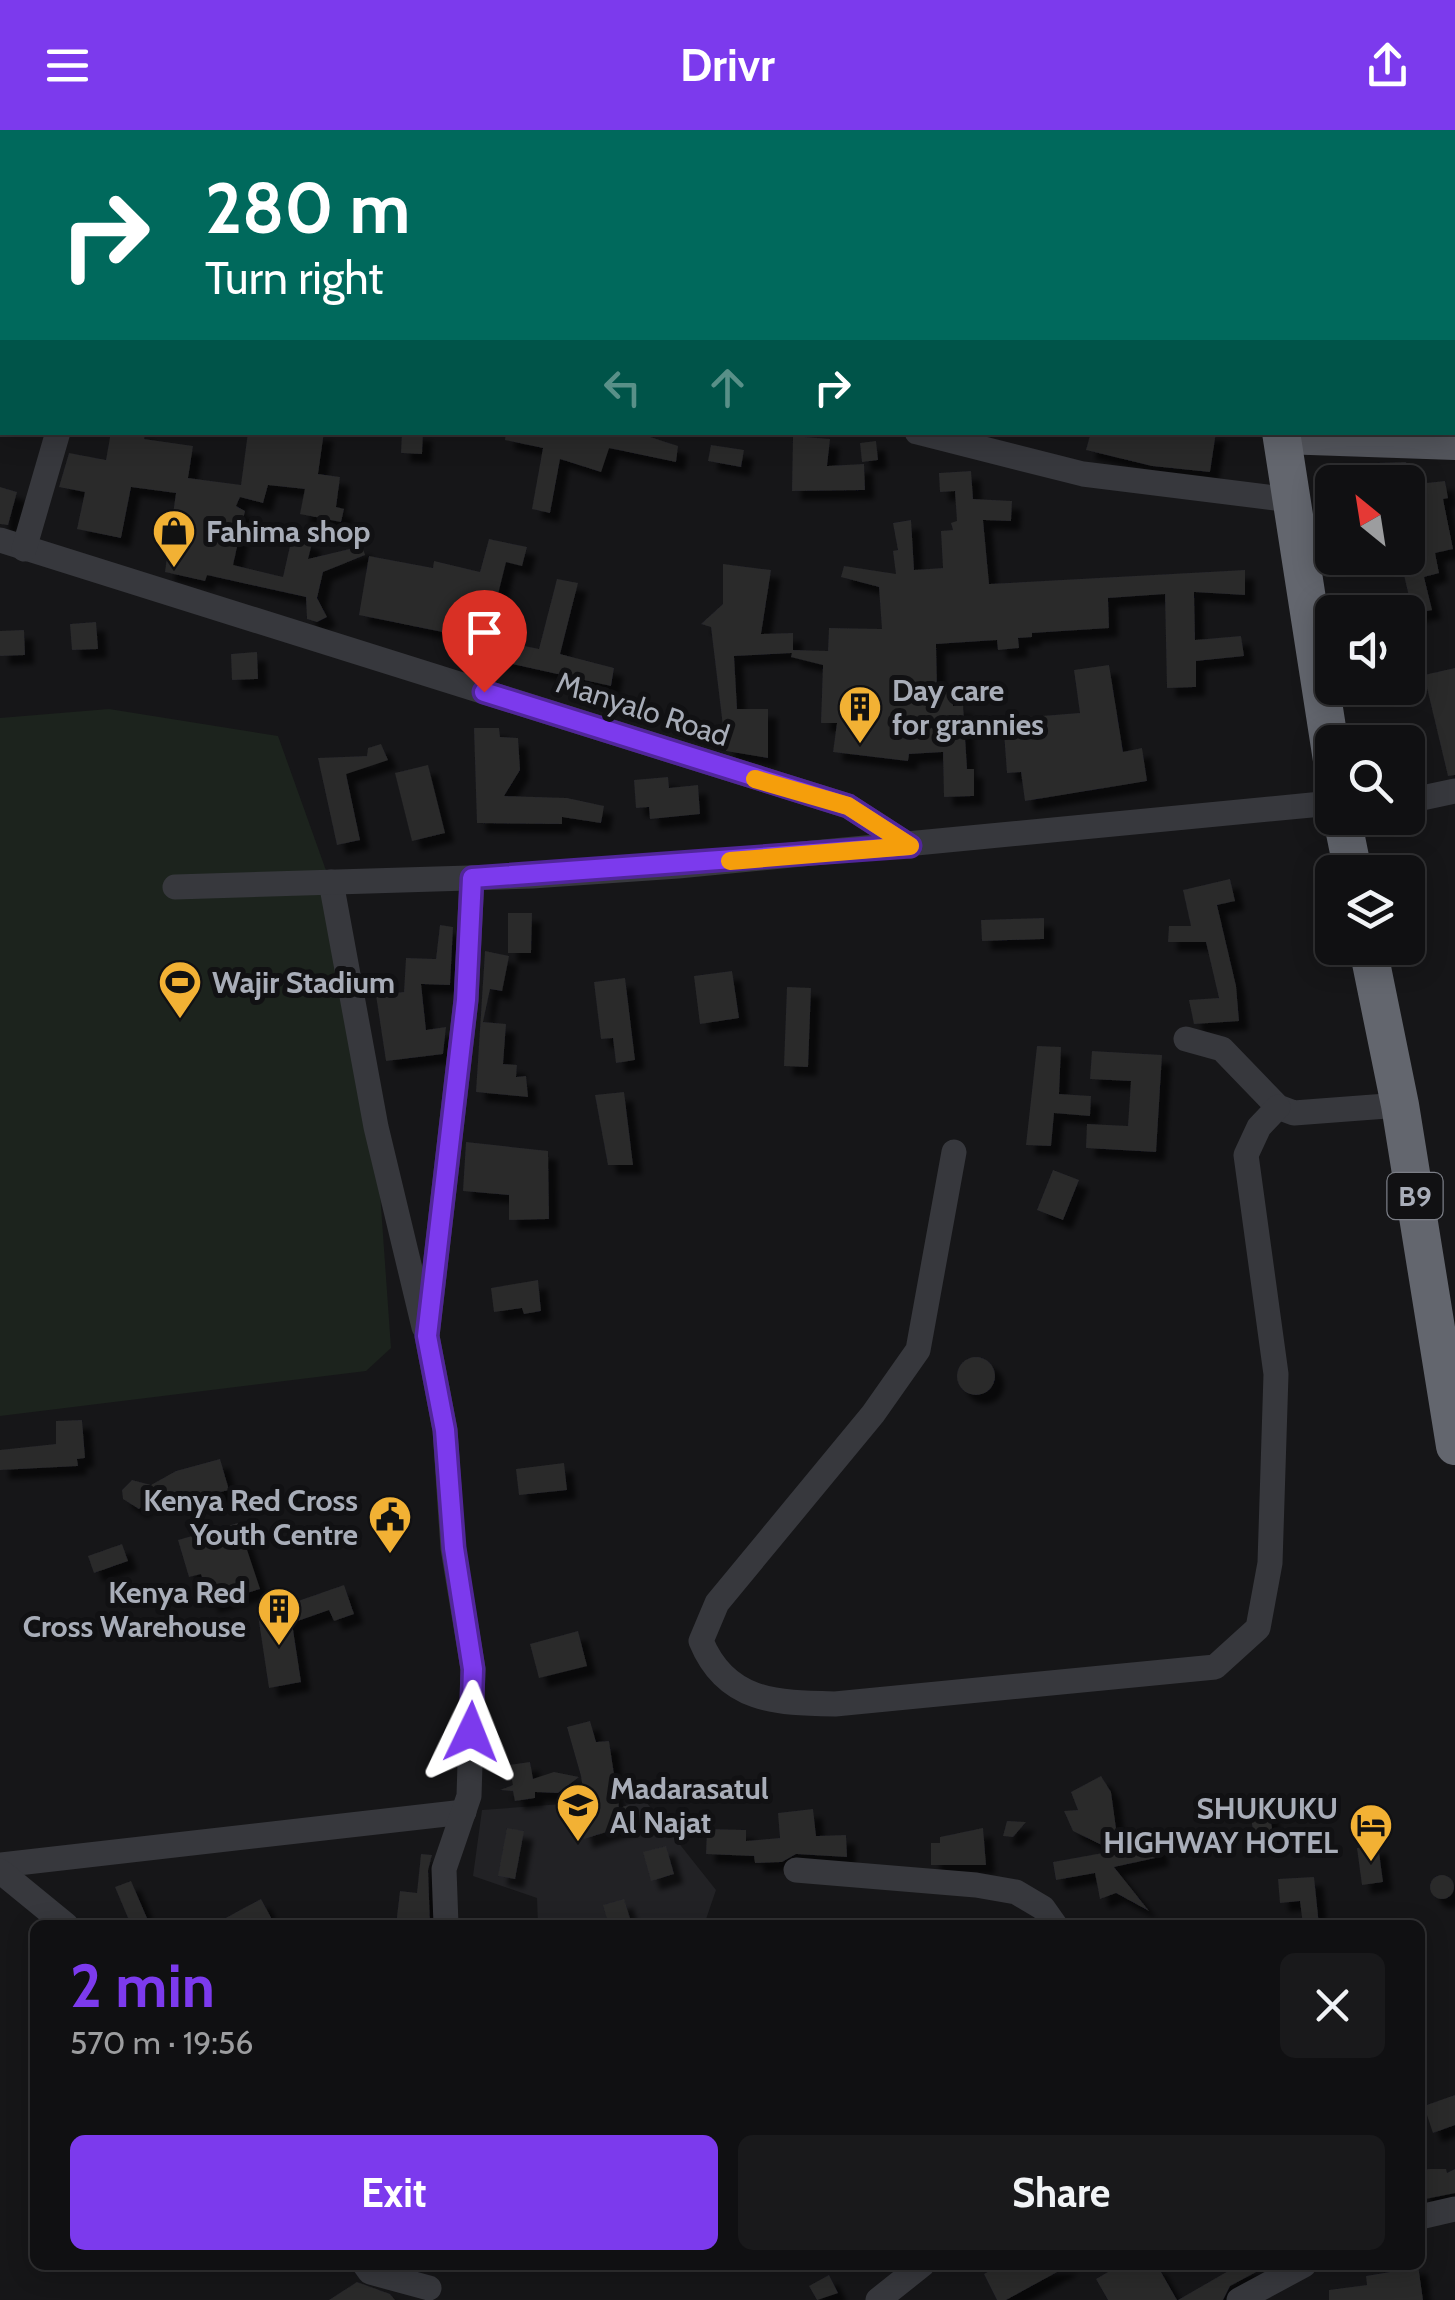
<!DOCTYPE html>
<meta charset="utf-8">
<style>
body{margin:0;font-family:Cabin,sans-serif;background:#19191b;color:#f1f3f6;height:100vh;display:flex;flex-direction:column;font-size:38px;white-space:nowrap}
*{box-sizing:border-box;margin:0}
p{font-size:32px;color:#9c9d9f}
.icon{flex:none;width:55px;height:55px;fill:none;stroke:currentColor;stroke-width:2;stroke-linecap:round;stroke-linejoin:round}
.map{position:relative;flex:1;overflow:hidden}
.details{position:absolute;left:30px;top:1790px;width:1395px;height:350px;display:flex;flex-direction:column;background:#101012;border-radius:15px;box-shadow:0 5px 25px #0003,0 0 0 2px #303032}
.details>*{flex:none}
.top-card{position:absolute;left:0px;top:0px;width:1455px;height:305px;box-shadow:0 5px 25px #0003,0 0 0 2px #303032;background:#00695c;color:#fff;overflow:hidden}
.needle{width:65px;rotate:330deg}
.buttons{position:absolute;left:1315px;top:335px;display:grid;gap:20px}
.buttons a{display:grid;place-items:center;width:110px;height:110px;border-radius:15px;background:#101012;box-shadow:0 5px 25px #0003,0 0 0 2px #303032;font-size:50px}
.pin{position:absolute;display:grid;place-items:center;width:85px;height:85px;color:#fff;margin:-102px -42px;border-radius:50% 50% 50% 0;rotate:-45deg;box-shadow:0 0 10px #0007}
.pin .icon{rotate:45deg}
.me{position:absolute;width:110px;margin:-55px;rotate:2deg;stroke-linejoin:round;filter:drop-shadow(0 0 8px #0008)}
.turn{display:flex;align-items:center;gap:35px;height:210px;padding:0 40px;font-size:45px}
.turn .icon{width:130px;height:130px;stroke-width:2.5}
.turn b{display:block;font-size:70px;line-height:85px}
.lanes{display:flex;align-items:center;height:95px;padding:0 40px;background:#0003;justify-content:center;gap:50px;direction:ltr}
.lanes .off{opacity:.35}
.round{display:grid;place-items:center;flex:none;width:105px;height:105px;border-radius:15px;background:#19191b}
.head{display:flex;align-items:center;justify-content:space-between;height:170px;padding:0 40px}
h1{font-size:60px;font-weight:700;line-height:75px;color:#7c3aed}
.button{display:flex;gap:20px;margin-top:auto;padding:20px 40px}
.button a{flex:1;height:115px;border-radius:15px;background:#7c3aed;color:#fff;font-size:40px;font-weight:700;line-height:115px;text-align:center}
.button a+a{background:#19191b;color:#f1f3f6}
header{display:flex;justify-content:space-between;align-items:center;height:130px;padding:0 40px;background:#7c3aed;color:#fff;font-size:45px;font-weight:700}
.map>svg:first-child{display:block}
</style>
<header><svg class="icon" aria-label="menu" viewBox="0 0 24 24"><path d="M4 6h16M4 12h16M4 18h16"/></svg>Drivr<svg class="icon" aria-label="share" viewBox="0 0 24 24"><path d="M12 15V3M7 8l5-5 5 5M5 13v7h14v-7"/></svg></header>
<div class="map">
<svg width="1455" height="2170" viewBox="0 0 1455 2170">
<defs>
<filter id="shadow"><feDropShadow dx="9" dy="9" stdDeviation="2.5" flood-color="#0009"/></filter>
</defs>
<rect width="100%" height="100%" fill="#161618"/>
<!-- built -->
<polygon fill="#222225" points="643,1668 716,1760 704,1795 538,1795 537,1768 473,1746 482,1680"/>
<!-- green -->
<polygon fill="#1c231d" points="109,579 278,606 348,802 374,977 391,1218 366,1241 0,1286 0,588"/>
<!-- building -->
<g fill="#29292c" filter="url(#shadow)">
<polygon points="111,302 146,302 144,309 193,316 188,348 241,355 248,302 324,302 318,344 340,347 336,377 344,379 341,392 300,384 305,359 268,355 263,373 240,367 236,376 245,381 233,435 283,447 292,407 296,406 312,413 308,429 362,416 365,425 323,442 317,468 327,487 317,492 307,489 306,467 207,445 205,451 165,442 176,363 131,357 121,408 77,399 85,362 59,357 69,323 106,330"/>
<polygon points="402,302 423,302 422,324 401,323"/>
<polygon points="506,302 635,302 678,316 676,332 609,318 601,342 560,329 550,383 532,379 543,318 505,310"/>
<polygon points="1091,302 1216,302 1210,342 1152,336 1086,320"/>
<polygon points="793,306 830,309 827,336 864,334 865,360 792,361"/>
<polygon points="876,311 878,330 862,332 860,313"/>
<polygon points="711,315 744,320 741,337 708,331"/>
<polygon points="1406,332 1411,352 1381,352 1376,333"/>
<polygon points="971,341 973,369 1012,371 1011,391 983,390 989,454 1245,440 1245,465 1194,462 1195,510 1241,506 1244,526 1196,531 1196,557 1167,558 1165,464 1108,468 1109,498 1032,503 1032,507 1018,508 1019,518 998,520 997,510 936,514 937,561 953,562 953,576 963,575 967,639 974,639 974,666 944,667 943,622 909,624 908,631 833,622 837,593 821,593 823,535 791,527 792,523 734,526 737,579 768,579 768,628 726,621 711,497 701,494 723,474 723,434 771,440 761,504 793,503 793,520 828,521 829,498 882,499 879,457 841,447 844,436 896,444 893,421 898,420 893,393 911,390 914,440 943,438 941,401 953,400 951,393 957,391 955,361 940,362 939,343"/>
<polygon points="1445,351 1448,368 1443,369 1453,419 1435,423 1439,443 1424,447 1432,480 1413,484 1401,432 1418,428 1408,355"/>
<polygon points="0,357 17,362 8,395 0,394"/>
<polygon points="489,409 527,417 522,436 506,432 487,508 539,519 557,449 578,453 560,524 614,538 611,556 463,523 467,507 359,485 369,426 433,438 434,431 480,442"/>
<polygon points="96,492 98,519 72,520 70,494"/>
<polygon points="24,500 25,525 0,526 0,501"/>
<polygon points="257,522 258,549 232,550 231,524"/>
<polygon points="1109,535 1123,622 1142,618 1147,651 1025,671 1021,642 1007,643 1003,589 1080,583 1074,540"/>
<polygon points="1455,538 1455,645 1448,646 1424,545"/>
<polygon points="474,598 499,598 500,607 518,608 520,640 504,666 567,668 604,676 601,693 562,687 562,694 477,693"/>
<polygon points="381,614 388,630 346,644 360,710 337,715 318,628 367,626 368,618"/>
<polygon points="428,635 445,703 412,711 395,643"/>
<polygon points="668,647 669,658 698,655 700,684 650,689 649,677 636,678 634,650"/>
<polygon points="1230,749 1235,771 1217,775 1236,856 1239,891 1194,894 1189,870 1219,868 1206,812 1168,812 1169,796 1191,796 1183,760"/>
<polygon points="508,783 532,783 531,823 508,823"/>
<polygon points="1044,788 1044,809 982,811 981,790"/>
<polygon points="440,795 453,797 450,855 421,854 426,900 446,897 443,924 386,931 376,865 404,862 406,828 436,829"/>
<polygon points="485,821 509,826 502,861 490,859 483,892 506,894 503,934 517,935 516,947 526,946 528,967 476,962"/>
<polygon points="732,841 739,888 700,894 694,846"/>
<polygon points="625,848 635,930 616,933 613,908 601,909 594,852"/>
<polygon points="787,857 811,858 808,937 784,936"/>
<polygon points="1037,916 1061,917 1059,964 1091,966 1090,986 1054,983 1051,1016 1026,1015"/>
<polygon points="1092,921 1162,925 1156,1022 1086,1018 1087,994 1128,996 1131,951 1090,949"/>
<polygon points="624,962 633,1035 608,1035 595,965"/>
<polygon points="466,1012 548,1021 549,1089 509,1090 509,1065 463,1061"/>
<polygon points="1053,1040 1079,1050 1063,1090 1037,1080"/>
<polygon points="538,1150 541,1181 524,1184 522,1178 494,1182 491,1158"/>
<circle cx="976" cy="1246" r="19"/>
<polygon points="82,1290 85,1328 77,1329 78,1336 0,1340 0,1320 56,1314 56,1291"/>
<polygon points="220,1329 229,1360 183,1371 182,1367 152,1367 139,1379 123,1369 122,1360 132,1350 151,1355 176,1341"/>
<polygon points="564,1333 567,1360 519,1365 516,1339"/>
<polygon points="238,1393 260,1459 210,1474 201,1444 189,1447 178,1410"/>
<polygon points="122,1414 128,1431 94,1443 88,1426"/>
<polygon points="344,1455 354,1484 334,1491 329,1480 292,1493 301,1552 269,1558 258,1485"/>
<polygon points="578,1501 587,1536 539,1548 530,1514"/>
<polygon points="590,1591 596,1612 609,1611 619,1678 629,1675 635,1693 584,1709 579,1690 587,1688 581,1646 567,1597"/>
<polygon points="530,1632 533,1649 554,1642 579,1647 558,1663 535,1662 535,1668 515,1671 513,1661 500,1660 513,1655 509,1635"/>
<polygon points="1101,1646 1111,1662 1118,1713 1156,1706 1160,1727 1114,1737 1149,1781 1116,1763 1100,1769 1095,1743 1056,1750 1053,1732 1114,1721 1073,1701 1064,1681 1078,1680 1071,1662"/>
<polygon points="1269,1677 1274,1713 1255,1715 1250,1680"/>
<polygon points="813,1679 816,1706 846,1705 847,1727 796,1724 782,1732 755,1733 754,1726 706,1724 707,1699 746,1700 746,1711 780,1708 778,1683"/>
<polygon points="1007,1691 1026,1692 1013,1707 1003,1706"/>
<polygon points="507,1698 524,1701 515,1749 498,1746"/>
<polygon points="983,1698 986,1735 931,1735 931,1713 940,1713 940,1707"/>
<polygon points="1378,1715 1383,1752 1362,1755 1357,1718"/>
<polygon points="666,1716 674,1744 651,1751 643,1722"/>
<polygon points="421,1724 432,1725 428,1740 430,1795 396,1795 400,1761 417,1763"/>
<circle cx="1442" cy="1757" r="12"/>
<polygon points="1314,1747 1319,1795 1303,1795 1300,1771 1280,1773 1278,1749"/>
<polygon points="131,1751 150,1795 131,1795 115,1757"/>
<polygon points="261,1769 275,1795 213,1795 244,1778"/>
<polygon points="624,1769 632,1795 609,1795 603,1775"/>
<polygon points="1455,1965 1455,1995 1433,2003 1424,1976"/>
<polygon points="1430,2039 1446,2039 1447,2043 1455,2039 1455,2063 1420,2070 1420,2040"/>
<polygon points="1000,2135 1010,2135 1013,2141 1024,2135 1070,2135 1006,2170 997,2170 984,2144"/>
<polygon points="1120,2135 1157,2135 1177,2170 1108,2170 1096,2149"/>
<polygon points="1229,2135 1257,2135 1260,2140 1230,2156 1223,2170 1178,2170 1230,2140"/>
<polygon points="1389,2135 1418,2135 1423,2170 1329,2170 1329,2160 1367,2155 1366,2146 1390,2142"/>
<polygon points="829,2145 838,2163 817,2170 809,2156"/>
<polygon points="357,2152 390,2164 395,2170 329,2170"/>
</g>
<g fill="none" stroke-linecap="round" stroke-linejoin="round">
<!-- minor -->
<g stroke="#37383d" stroke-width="25">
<polyline points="449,0 450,2"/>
<polyline points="893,0 909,2"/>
<polyline points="101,2 101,0"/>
<polyline points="265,2 275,0"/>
<polyline points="0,264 2,265"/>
<polyline points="917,302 1083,344 1291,370"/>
<polyline points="0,410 848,676 910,716"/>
<polyline points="24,419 58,302"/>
<polyline points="1408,671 1455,661"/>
<polyline points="331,752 376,997 424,1197"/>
<polyline points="175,757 532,746 678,736 1332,673"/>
<polyline points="1186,909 1222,919 1278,977 1294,983 1400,975"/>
<path d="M954,1022L918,1220L873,1284L717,1473L701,1511C726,1572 776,1573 835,1574L1215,1537L1258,1498L1270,1433L1276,1244L1246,1025L1259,997L1278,977"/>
<polyline points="0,1735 464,1682"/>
<polyline points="796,1740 976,1755 1016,1762 1043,1778 1055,1795"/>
<polyline points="0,1741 66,1795"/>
<polyline points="446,1795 444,1739 469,1666 473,1539 453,1418 445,1300 427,1206 466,870 472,748"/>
<polyline points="1420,2087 1455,2079"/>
<polyline points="365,2135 370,2142 429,2158"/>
<polyline points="878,2170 922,2135"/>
<polyline points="1239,2170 1304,2135"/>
</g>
<!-- major -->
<polyline stroke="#53555c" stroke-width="32" points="1282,308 1455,314"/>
<!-- highway -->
<g stroke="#63666e" stroke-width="38">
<polyline points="1233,0 1233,2"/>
<polyline points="1281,302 1332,630"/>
<polyline points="1342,688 1353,742"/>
<polyline points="1368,818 1400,975 1455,1316"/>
</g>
</g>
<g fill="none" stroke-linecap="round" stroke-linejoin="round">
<!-- route casing -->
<g stroke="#51269a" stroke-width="25">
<polyline id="route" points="471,1602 473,1539 454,1418 445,1300 427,1206 466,870 472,748 910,716 848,676 484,562"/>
</g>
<!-- route -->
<use href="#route" stroke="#7c3aed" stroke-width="18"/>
<!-- slow -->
<polyline stroke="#f59e0b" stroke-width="18" points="730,731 910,716 848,676 755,649"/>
</g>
<!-- icons -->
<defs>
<g id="shop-pin" transform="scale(2.25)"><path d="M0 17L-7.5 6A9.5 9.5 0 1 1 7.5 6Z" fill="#f2b134" stroke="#111113"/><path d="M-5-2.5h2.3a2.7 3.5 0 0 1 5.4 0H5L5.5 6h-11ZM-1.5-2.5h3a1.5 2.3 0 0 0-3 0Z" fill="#111"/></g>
<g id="building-pin" transform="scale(2.25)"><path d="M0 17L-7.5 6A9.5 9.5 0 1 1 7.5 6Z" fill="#f2b134" stroke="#111113"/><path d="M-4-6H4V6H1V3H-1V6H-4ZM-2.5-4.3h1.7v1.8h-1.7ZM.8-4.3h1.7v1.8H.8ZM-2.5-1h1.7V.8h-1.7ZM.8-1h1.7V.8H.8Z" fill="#111"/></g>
<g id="stadium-pin" transform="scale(2.25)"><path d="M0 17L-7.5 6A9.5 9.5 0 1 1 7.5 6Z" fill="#f2b134" stroke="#111113"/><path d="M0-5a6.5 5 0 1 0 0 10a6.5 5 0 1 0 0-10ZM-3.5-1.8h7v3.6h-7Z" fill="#111"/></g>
<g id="civic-pin" transform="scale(2.25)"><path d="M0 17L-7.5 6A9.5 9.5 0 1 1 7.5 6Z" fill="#f2b134" stroke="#111113"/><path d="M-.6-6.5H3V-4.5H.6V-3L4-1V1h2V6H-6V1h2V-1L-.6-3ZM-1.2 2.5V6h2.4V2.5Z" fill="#111"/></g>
<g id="school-pin" transform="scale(2.25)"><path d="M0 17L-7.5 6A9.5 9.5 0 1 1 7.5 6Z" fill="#f2b134" stroke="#111113"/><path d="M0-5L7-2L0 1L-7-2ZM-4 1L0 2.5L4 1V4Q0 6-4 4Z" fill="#111"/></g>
<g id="hotel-pin" transform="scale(2.25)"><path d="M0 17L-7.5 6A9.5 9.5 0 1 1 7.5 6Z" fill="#f2b134" stroke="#111113"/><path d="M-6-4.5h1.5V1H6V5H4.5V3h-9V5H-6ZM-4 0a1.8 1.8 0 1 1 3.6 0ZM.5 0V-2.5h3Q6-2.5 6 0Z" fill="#111"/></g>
</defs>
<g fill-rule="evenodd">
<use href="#shop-pin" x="174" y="401"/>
<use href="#building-pin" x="860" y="577"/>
<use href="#stadium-pin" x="180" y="852"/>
<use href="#civic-pin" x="390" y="1387"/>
<use href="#building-pin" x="279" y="1479"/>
<use href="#school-pin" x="578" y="1675"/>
<use href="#hotel-pin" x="1371" y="1695"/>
</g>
<g text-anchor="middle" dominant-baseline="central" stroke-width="10" stroke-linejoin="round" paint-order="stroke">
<!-- shield labels -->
<rect fill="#111113" stroke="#7b7e86" stroke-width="2.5" x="1387.5" y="1043" width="55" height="46" rx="8"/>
<g font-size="28" font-weight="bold" fill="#a8adb8">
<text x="1415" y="1066">B9</text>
</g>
<!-- poi labels -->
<g font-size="30" font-weight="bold" fill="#a8adb8" stroke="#111113" text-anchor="start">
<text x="206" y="401">Fahima shop</text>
<text x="892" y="560">Day care<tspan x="892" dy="34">for grannies</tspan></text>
<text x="212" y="852">Wajir Stadium</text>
<text x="358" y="1370" text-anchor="end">Kenya Red Cross<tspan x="358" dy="34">Youth Centre</tspan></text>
<text x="246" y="1462" text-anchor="end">Kenya Red<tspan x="246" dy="34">Cross Warehouse</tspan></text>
<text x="610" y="1658">Madarasatul<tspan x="610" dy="34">Al Najat</tspan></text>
<text x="1338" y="1678" text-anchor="end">SHUKUKU<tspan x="1338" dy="34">HIGHWAY HOTEL</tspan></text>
</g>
<!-- street labels -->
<g font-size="30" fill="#a8adb8" stroke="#111113">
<text transform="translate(643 579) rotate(18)">Manyalo Road</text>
</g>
</g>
</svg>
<div class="buttons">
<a><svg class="needle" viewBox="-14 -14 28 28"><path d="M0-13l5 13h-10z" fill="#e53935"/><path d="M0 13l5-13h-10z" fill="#9c9d9f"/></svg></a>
<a><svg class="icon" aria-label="sound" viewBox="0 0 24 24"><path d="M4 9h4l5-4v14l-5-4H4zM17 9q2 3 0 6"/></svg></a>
<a><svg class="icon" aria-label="search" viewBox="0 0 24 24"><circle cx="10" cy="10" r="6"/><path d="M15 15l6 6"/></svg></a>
<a><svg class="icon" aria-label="layers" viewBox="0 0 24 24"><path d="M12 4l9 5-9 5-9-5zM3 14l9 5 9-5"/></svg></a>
</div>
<div class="pin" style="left:484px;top:562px;background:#d93025"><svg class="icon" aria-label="arrive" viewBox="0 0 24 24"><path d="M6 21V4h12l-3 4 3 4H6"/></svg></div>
<svg class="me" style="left:471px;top:1602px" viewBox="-20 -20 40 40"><path d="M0-17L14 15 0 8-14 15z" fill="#7c3aed" stroke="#fff" stroke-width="4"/></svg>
<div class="top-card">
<div class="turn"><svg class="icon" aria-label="right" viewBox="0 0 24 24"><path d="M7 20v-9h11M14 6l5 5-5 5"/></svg><div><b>280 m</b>Turn right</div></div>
<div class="lanes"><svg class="icon off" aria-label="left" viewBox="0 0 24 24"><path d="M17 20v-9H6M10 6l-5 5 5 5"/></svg><svg class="icon off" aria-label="ahead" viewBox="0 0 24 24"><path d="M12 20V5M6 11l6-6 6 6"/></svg><svg class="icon" aria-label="right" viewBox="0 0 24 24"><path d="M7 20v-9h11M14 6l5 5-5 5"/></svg></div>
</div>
<section class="details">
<div class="head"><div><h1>2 min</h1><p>570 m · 19:56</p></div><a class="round"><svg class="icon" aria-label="close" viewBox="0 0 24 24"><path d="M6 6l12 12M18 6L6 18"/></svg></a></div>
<div class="button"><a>Exit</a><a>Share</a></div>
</section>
</div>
